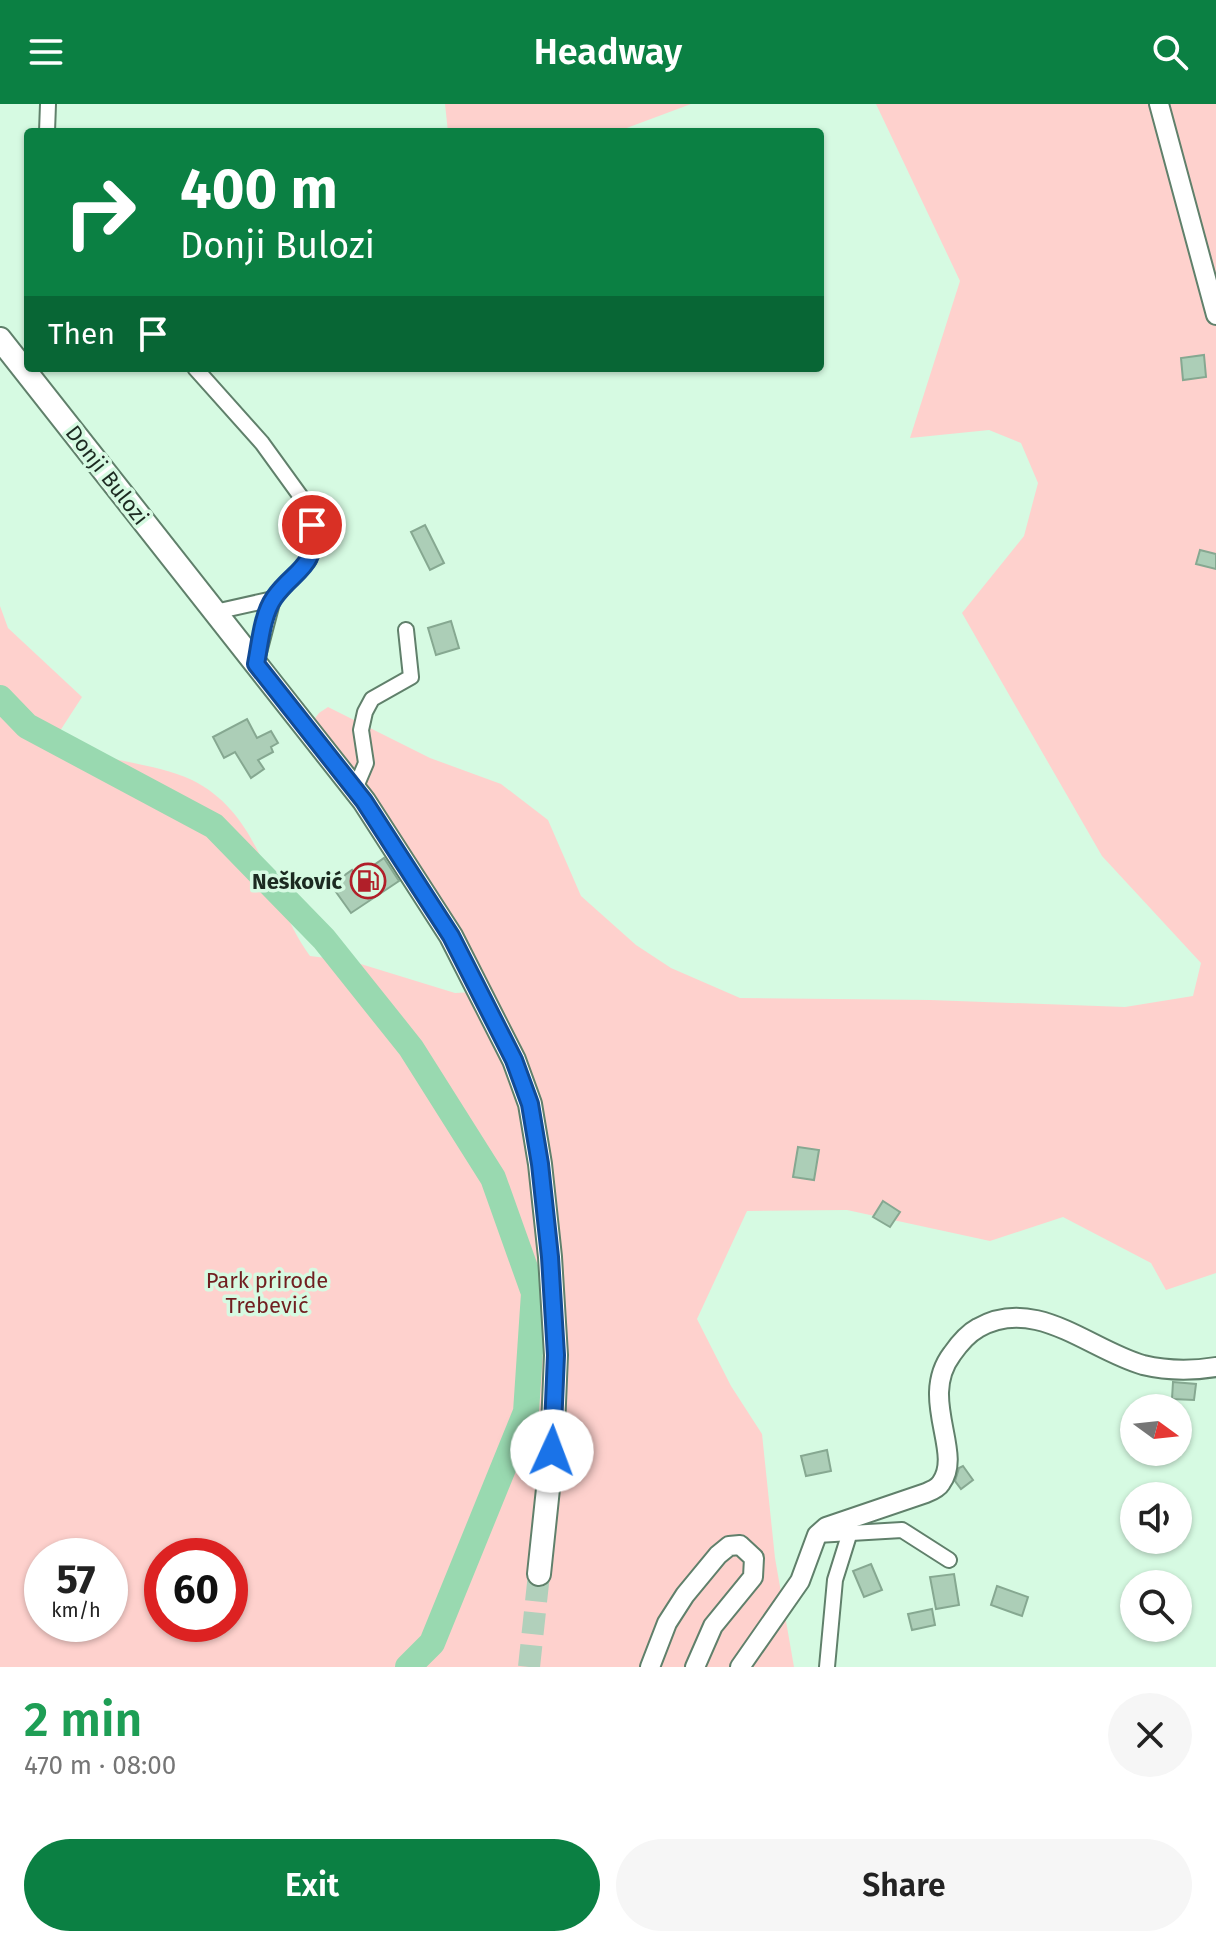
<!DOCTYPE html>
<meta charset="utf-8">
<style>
body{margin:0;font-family:"Fira Sans",sans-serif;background:#f6f6f6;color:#222;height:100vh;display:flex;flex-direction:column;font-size:30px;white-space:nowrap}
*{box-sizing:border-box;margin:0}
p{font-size:26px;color:#767676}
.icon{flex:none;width:44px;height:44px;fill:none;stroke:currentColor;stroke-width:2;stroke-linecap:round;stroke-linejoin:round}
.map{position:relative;height:1563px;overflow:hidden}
.side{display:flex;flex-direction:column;background:#fff;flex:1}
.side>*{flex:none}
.top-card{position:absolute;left:24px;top:24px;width:800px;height:244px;border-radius:8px;box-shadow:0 2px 6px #0004;background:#0b8043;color:#fff;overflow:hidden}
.needle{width:52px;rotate:105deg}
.fabs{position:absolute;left:1120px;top:1290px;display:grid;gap:16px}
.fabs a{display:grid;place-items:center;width:72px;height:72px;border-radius:50%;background:#fff;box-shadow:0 2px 6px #0004;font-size:40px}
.speed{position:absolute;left:24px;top:1434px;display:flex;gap:16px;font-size:40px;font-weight:700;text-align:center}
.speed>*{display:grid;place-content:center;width:104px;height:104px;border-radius:50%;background:#fff;box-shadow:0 2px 6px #0004;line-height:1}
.speed small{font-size:20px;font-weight:400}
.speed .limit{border:12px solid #d22;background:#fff;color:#111}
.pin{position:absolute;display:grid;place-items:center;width:68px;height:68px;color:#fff;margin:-34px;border:4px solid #fff;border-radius:50%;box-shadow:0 2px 8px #0007}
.me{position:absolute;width:88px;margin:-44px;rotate:2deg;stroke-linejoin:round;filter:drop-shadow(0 0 6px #0008)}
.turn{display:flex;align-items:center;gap:28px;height:168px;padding:0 24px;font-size:36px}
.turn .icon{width:104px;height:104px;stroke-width:2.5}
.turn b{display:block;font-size:56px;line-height:68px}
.then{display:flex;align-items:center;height:76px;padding:0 24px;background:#0003;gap:16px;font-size:30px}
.round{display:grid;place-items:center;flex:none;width:84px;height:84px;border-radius:42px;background:#f6f6f6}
.headline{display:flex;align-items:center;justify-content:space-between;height:136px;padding:0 24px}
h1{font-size:48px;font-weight:600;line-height:60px;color:#1e9e55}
.button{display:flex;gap:16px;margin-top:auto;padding:16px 24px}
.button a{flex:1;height:92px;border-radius:48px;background:#0b8043;color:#fff;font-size:32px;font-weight:600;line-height:92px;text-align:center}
.button a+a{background:#f6f6f6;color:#222}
header{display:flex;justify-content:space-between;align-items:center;height:104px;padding:0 24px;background:#0b8043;color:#fff;font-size:36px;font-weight:600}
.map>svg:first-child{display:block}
</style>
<header><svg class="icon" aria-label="menu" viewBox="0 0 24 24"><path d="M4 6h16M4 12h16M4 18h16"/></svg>Headway<svg class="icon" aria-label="search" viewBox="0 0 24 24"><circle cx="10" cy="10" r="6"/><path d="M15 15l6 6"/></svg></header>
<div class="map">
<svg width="1216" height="1563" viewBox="0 0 1216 1563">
<rect width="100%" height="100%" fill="#d6fae2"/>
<!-- green -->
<g fill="#fed1cd" fill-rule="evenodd">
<polygon points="445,0 691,0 616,28 448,28"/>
<path d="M876,0H1216V1169L1166,1186L1151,1159L1063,1113L990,1137L847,1106L747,1107L697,1215L731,1282L762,1330L775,1454L794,1563H0V502L8,524L82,593L56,633C96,659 149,656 192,676C263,711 268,794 310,852L351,857L455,889L475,888L437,812L303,630L319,609L328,603L430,654L501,680L548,716L581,792L636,841L671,864L740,894L930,896L1125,903L1193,892L1201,859L1102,752L962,509L1024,432L1038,379L1021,339L989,326L910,334L960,177ZM42,1452H110V1520H42ZM162,1452H230V1520H162Z"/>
</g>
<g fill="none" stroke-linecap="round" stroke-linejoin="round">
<!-- river -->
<polyline stroke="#99d9b0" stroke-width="26" points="0,594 27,622 214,722 324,835 411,944 493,1074 534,1189 526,1308 432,1539 408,1563"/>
</g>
<!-- building -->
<g fill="#acceb7" stroke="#86a891" stroke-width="2">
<polygon points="1204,251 1206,273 1183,276 1181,254"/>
<polygon points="425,421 444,459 430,466 411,428"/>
<polygon points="1200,446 1216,450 1216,465 1196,460"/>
<polygon points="451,517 459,544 436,551 428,524"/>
<polygon points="247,615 257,634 271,627 278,639 271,643 273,648 258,656 264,665 251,674 235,648 224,654 213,633"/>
<polygon points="384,754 399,777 351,809 331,781 352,766 357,773"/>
<polygon points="798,1043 819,1046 814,1076 793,1073"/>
<polygon points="883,1097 900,1108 890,1123 873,1113"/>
<polygon points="1173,1278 1196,1280 1194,1296 1172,1295"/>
<polygon points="827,1346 831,1367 806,1372 801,1352"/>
<polygon points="963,1362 973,1376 961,1385 955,1377 959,1364"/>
<polygon points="871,1460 882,1486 864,1493 853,1467"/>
<polygon points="954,1470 959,1501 936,1505 930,1473"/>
<polygon points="997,1482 1028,1493 1022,1512 991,1501"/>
<polygon points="932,1505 935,1521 912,1526 908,1510"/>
</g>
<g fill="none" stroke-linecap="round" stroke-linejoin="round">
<!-- primary-tunnel -->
<polyline stroke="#b1d0bb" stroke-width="22" stroke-dasharray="22 11" stroke-linecap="butt" points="529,1563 539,1470"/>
<!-- street casing -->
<g stroke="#60806b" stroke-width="18">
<g id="street">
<polyline points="47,28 48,0"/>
<polyline points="195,264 262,339 304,397 312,421 314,435 309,456 273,495 256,560"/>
<polyline points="215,508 273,495"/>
<polyline points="355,685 366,659 361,626 365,608 372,595 411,573 406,526"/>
<polyline points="817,1431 902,1426 949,1456"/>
<polyline points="827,1563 835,1476 850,1428"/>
</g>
</g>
<!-- secondary casing -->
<g stroke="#60806b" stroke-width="22">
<g id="secondary">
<polyline points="1159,0 1216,211"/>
<polyline points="650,1563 667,1519 685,1491 718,1451 729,1442 740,1441 754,1454 753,1473 713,1522 695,1563"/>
<path d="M740,1563L800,1477L817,1431L826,1423L926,1389C931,1387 938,1384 941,1379C964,1348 918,1295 952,1250C959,1240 967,1230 978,1224C1035,1191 1090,1246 1143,1261C1168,1267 1191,1267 1216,1263"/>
</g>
</g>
<!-- primary casing -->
<g stroke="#60806b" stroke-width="26">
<polyline id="primary" points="0,235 364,697 451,832 514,956 530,1000 540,1060 550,1153 556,1251 552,1347 539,1470"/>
</g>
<!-- street -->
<use href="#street" stroke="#fff" stroke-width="14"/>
<!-- secondary -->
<use href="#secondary" stroke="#fff" stroke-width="18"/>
<!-- primary -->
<use href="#primary" stroke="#fff" stroke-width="22"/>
</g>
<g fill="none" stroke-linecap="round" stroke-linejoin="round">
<!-- route casing -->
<g stroke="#114b97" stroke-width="20">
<path id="route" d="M312,421C318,465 294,465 274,494C262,511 260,540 256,560L364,697L451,832L514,956L530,1000L540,1060L550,1153L556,1251L552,1347"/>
</g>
<!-- route -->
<use href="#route" stroke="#1a73e8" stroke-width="14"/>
</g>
<!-- icons -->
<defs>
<g id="fuel-ring" transform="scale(1.8)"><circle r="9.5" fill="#d6fae2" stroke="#b11f29" stroke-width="1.5"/><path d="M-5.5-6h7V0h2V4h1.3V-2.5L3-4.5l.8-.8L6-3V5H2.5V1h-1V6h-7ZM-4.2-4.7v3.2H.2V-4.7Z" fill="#b11f29"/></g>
</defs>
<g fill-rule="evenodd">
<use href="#fuel-ring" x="368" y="777"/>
</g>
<g text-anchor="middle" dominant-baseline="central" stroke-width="7" stroke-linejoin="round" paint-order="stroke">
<!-- street labels -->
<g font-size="22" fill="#1c2a21" stroke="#d6fae2">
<text transform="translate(107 371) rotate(52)">Donji Bulozi</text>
</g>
<!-- poi labels -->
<g font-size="22" font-weight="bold" fill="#1c2a21" stroke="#d6fae2" text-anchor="end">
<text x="342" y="777">Nešković</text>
</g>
<!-- park labels -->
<g font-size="22" fill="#711e20" stroke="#d6fae2">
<text x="267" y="1176">Park prirode<tspan x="267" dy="25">Trebević</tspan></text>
</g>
</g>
</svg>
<div class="fabs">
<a><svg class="needle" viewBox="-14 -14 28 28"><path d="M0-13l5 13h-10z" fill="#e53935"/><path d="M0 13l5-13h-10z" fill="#767676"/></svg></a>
<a><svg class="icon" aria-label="sound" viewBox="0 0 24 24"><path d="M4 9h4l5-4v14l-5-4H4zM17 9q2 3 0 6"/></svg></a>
<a><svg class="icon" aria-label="search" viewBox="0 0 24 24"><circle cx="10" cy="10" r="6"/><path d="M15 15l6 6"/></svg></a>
</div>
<div class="speed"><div>57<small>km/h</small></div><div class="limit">60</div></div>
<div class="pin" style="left:312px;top:421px;background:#d93025"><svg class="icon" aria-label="arrive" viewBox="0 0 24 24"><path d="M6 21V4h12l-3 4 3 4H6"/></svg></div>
<svg class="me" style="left:552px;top:1347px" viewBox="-20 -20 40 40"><circle r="19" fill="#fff"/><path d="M0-13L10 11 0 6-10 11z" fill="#1a73e8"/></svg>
<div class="top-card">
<div class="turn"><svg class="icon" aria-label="right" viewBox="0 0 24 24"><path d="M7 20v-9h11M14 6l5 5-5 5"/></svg><div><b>400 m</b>Donji Bulozi</div></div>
<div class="then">Then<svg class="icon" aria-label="arrive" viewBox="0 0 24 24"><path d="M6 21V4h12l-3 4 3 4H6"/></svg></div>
</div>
</div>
<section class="side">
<div class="headline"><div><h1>2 min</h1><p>470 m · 08:00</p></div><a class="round"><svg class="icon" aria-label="close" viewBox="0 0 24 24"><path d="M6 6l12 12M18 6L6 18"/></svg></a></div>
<div class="button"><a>Exit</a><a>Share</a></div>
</section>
